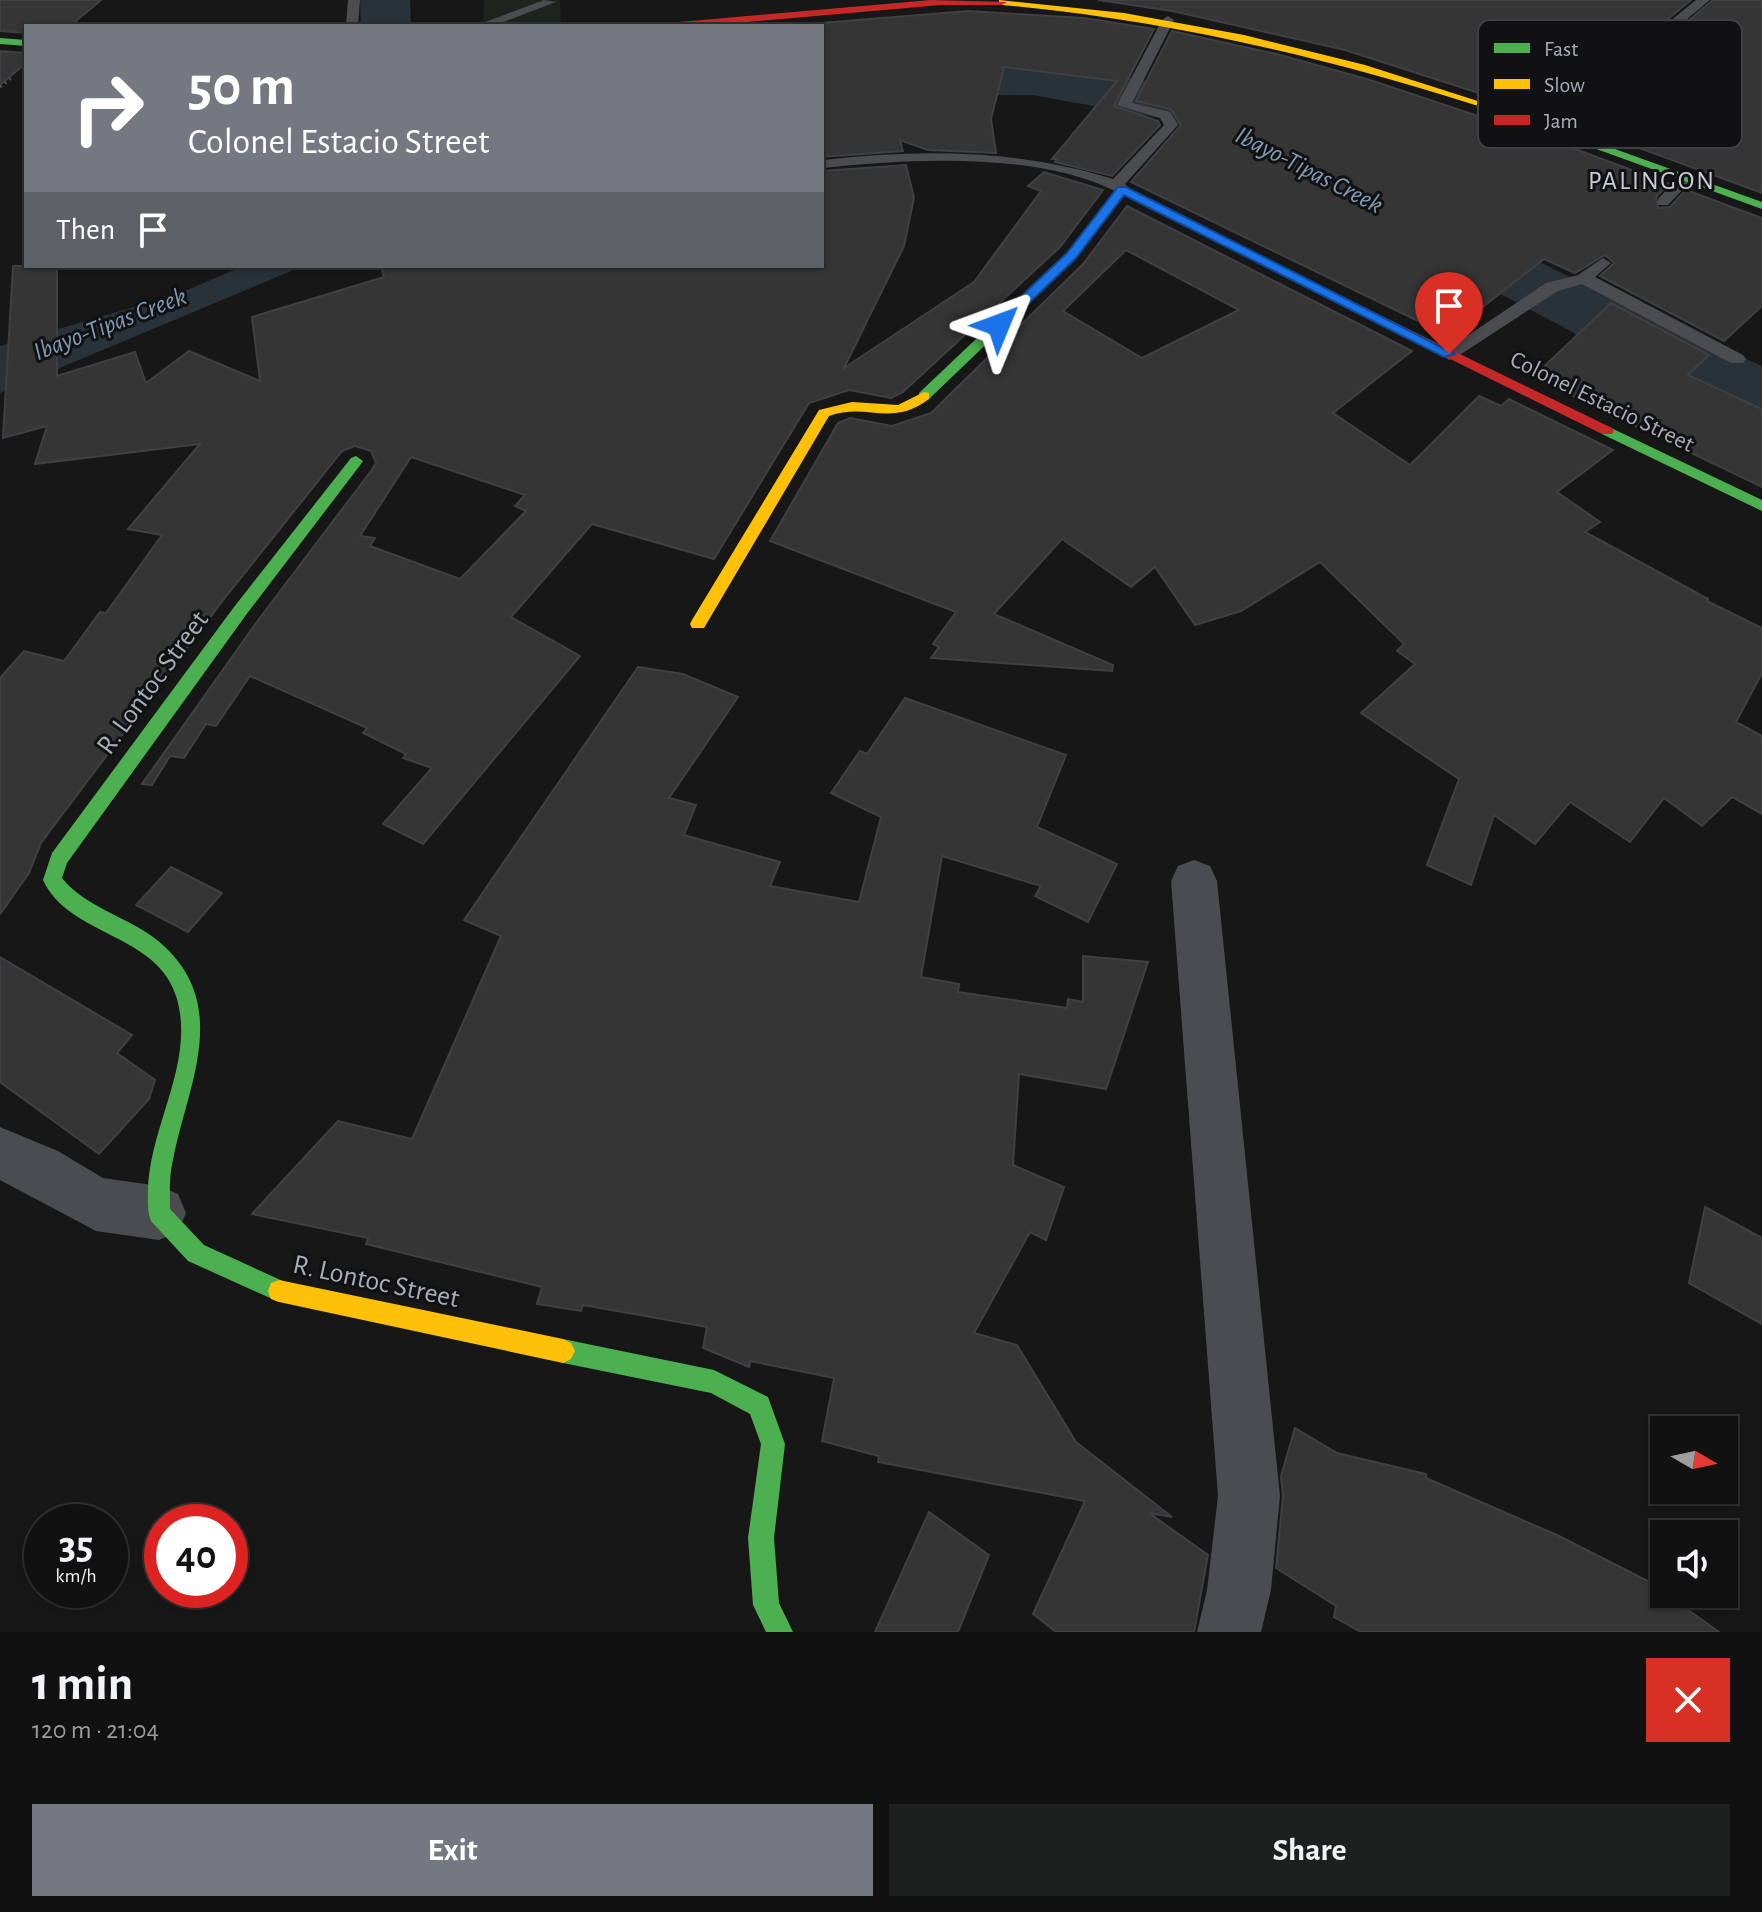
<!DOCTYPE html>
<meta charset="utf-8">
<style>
body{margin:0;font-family:"Alegreya Sans",sans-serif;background:#1e1f1f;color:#f1f3f6;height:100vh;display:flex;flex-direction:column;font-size:30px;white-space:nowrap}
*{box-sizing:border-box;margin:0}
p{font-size:26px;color:#9c9d9f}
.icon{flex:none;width:44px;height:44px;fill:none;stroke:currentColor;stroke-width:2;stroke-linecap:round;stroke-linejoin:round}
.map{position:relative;height:1632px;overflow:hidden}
.drawer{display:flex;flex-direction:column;background:#111;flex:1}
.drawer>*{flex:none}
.banner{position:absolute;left:24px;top:24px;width:800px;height:244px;border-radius:0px;box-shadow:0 2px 6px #0004,0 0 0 2px #303131;background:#757880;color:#fff;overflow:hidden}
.needle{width:52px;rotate:99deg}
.tools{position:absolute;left:1650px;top:1416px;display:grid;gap:16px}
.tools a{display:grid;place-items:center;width:88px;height:88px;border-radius:0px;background:#111;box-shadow:0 2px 6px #0004,0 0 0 2px #303131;font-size:40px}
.speed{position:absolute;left:24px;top:1504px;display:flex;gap:16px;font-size:40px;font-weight:700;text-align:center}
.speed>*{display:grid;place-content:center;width:104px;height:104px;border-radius:50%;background:#111;box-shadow:0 2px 6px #0004,0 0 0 2px #303131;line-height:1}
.speed small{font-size:20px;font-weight:400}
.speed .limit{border:12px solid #d22;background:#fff;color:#111}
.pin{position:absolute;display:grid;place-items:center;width:68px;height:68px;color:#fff;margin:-82px -34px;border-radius:50% 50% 50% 0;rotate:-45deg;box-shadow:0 0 8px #0007}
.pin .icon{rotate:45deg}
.me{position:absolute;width:88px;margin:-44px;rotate:46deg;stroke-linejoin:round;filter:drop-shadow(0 0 6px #0008)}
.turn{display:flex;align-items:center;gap:28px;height:168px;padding:0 32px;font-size:36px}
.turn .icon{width:104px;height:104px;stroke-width:2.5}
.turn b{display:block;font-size:56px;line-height:68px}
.then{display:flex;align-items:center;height:76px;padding:0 32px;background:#0003;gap:16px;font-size:30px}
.round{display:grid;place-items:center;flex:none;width:84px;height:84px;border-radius:0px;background:#1e1f1f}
.head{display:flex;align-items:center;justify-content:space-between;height:136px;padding:0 32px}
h1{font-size:48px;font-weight:700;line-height:60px}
.action{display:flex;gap:16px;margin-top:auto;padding:16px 32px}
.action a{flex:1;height:92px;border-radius:0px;background:#757880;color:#fff;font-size:32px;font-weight:700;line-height:92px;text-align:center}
.action a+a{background:#1e1f1f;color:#f1f3f6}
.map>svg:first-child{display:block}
</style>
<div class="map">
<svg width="1762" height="1632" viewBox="0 0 1762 1632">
<rect width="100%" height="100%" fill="#171717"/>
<!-- green -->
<polygon fill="#1d241e" points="484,0 560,0 561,24 483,26"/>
<!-- water -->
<polygon fill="#2a3239" points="244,266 303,266 0,393 0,346 175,295"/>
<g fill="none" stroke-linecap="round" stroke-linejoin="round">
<!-- river -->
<g fill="#2a3239" fill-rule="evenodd">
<polygon points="360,0 410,0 411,26 361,26"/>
<path d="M1032,63C1088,73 1227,83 1259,130L1251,142L1231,147L1211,142L1167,119L1032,95L898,96L822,109V77L898,64Z"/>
<polygon points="1403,200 1425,205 1626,305 1762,366 1762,416 1737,409 1578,335 1381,231 1372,218 1381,205"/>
</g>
</g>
<!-- building -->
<g fill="#353536" stroke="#3f4043" stroke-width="2" fill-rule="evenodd">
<polygon points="0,0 101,0 70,26 26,26 26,33 0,31"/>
<polygon points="1098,0 1691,0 1550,116 1345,50 1172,11"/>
<polygon points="1713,0 1762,0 1762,193 1568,122"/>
<polygon points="968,11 1084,18 1154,29 1114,106 1158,121 1160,125 1112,176 1055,162 1058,159 1052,159 1117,81 1004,67 991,119 996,153 928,150 900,140 903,151 822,157 822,23"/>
<polygon points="1172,31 1277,54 1370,80 1562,144 1669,184 1656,197 1658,208 1670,207 1686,190 1762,218 1762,306 1724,341 1600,276 1614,263 1605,255 1575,273 1544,259 1447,335 1131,182 1181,125 1171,109 1136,101"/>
<polygon points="0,51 26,53 26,63 0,85"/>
<path d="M906,165L914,198L904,246L844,368L974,282L1041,191L1028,186L1044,172L1103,190L1060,247L903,392L891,398L849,390L809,403L714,559L592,524L511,617L580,656L423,844L383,824L432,768L403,758L406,754L363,733L367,728L250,676L216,726L206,724L184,758L170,756L152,785L142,784L256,623L371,471L376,463L371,451L355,446L342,451L224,599L41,843L29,873L0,914V678L24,651L64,661L100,612L106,613L162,535L128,529L200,444L35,464L47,426L3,438L13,266H57V376L135,352L146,383L189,351L260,381L252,317L384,277L381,266H822V171ZM411,457L525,495L515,506L526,511L460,579L370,546L375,538L360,536Z"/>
<path d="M1127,206L1412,351L1333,413L1410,465L1479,396L1501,406L1509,399L1613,450L1557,492L1600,522L1585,532L1708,599L1707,601L1762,628V673L1736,722L1762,736V814L1732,797L1702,826L1664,798L1630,842L1570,802L1535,844L1494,815L1471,885L1427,865L1459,779L1361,713L1415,664L1397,651L1404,644L1320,562L1241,611L1195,625L1155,567L1131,587L1062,539L994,614L1113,665L1112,671L931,658L939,647L933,644L956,612L770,541L838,423L850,418L892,426L931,413L1084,263ZM1126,250L1239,310L1142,358L1063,311Z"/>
<polygon points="1611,303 1709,355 1688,375 1762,409 1762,487 1533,377"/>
<polygon points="638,667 683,674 738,697 669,798 696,805 684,835 780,862 770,886 859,902 881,817 831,793 860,751 867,754 905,698 1066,755 1037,827 1117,864 1088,922 1035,896 1041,886 942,856 921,977 959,984 958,992 1067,1008 1068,999 1083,1002 1083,956 1148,962 1106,1089 1019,1074 1013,1165 1064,1187 1046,1240 1030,1232 974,1333 1017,1345 1076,1442 1172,1517 1149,1513 1208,1555 1194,1632 1056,1632 1033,1614 1085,1501 878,1462 879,1456 822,1441 834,1378 750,1361 749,1367 703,1348 707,1327 583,1305 581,1311 537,1304 542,1287 366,1244 368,1238 252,1214 338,1121 412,1139 501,936 464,920"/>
<polygon points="171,867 222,893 188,932 136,905"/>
<polygon points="0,957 132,1035 117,1053 155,1080 149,1099 99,1154 0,1082"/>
<polygon points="1705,1207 1762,1238 1762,1324 1689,1283"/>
<polygon points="1295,1428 1337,1453 1426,1474 1426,1478 1559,1536 1646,1580 1719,1632 1361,1632 1334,1617 1336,1606 1276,1568 1283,1496 1281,1476"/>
<polygon points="929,1512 989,1555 958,1632 875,1632"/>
</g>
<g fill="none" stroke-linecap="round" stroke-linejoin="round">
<!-- path -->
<polyline stroke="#4d4e52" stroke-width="3" stroke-dasharray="2 4" stroke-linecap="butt" points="0,87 13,77"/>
<!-- lane -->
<g fill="#4b4c50" fill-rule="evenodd">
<polygon points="348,0 360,0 358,26 346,26"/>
<polygon points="544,0 556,2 493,26 475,26"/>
<polygon points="1696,0 1710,0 1554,130 1544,130 1544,124"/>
<path d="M1168,16L1174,20L1132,103L1170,112L1178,125L1125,184L1130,189L1127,192H1117C1037,151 909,159 822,168V160C921,149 1017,149 1113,179L1164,125L1160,118L1117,105L1162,20Z"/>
<polygon points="1686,173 1691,175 1691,181 1668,205 1658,205 1658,199 1681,175"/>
<polygon points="1603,258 1611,263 1595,277 1743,355 1746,359 1743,363 1731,363 1582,284 1558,291 1455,358 1449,360 1440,354 1546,283 1578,275"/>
</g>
<!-- street -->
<g fill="#4b4c50" fill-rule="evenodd">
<polygon points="1194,860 1210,866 1217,881 1280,1496 1271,1590 1261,1632 1197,1632 1207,1590 1218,1496 1171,881 1178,866"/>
<polygon points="0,1127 58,1151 103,1178 159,1186 178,1194 186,1213 178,1232 159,1240 96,1231 0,1180"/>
</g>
<!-- fast -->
<g fill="#4caf50" fill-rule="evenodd">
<polygon points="0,38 26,40 26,46 0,44"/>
<polygon points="1479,100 1762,202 1762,209 1475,105 1474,103"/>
<polygon points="1122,186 1365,309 1355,312 1124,194 1076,258 929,399 919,399 919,393 1068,252 1118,187"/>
<polygon points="1607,426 1762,500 1762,511 1602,434 1602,428"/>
<path d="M356,456L363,461L361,464L246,615L67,863L62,878C89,911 133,917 164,946C231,1008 187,1087 173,1160C169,1176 170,1192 170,1209L204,1245L287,1283L290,1291L287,1299L279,1302L188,1261L151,1221C147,1211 148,1201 148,1191C149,1126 195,1064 177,999C159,933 69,937 43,880L52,853L234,607L351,458Z"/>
<polygon points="563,1339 714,1370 768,1397 785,1444 774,1538 779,1603 793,1632 766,1632 753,1605 748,1538 761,1444 750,1414 711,1393 563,1363 555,1359 551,1351 555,1343"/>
</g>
<!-- slow -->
<g fill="#ffc107" fill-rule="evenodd">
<path d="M999,0L1124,13L1244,35L1365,65L1484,103L1475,105C1320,56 1165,20 1002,5L999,4Z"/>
<path d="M924,392L929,393V399C890,428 868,402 829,416L704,628H692L690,624L692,620L819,410L852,402L898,405Z"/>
<polygon points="279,1280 563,1339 571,1343 575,1351 571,1359 563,1363 279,1302 271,1299 268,1291 271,1283"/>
</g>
<!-- jam -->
<g fill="#c62828" fill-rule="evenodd">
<polygon points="931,0 1007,2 1002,5 941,5 701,26 663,26 668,23"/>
<polygon points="1359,305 1612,428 1614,431 1612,434 1602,434 1355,312 1355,306"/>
</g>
</g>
<!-- route -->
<polygon fill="#1a73e8" stroke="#114b97" stroke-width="2" points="1118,187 1126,187 1455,354 1444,357 1124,195 1076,258 1003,328 994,328 994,322 1067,253"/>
<g text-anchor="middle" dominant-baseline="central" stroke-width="6" stroke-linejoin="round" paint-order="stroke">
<!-- far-street labels -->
<g font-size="24" fill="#a8adb8" stroke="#111113">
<text transform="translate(1602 402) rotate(26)">Colonel Estacio Street</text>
</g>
<!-- far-water labels -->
<g font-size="26" font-style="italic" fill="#7f9bb3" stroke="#111113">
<text transform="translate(1309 170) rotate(27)">Ibayo-Tipas Creek</text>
<text transform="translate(110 324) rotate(-21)">Ibayo-Tipas Creek</text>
</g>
<!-- far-quarter labels -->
<g font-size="26" letter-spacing="2" fill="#c9ccd4" stroke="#111113">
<text x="1652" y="181">PALINGON</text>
</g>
<!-- street labels -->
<g font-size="28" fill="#a8adb8" stroke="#111113">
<text transform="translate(153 683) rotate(-54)">R. Lontoc Street</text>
<text transform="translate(376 1282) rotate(12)">R. Lontoc Street</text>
</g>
</g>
<!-- legend -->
<rect x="1478" y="20" width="264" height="128" rx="12" fill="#111113" stroke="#3e4045" stroke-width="2"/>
<rect x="1494" y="43" width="36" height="10" fill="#4caf50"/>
<rect x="1494" y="79" width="36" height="10" fill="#ffc107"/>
<rect x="1494" y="115" width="36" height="10" fill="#c62828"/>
<g font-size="22" fill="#a8adb8">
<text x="1544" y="56">Fast</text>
<text x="1544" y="92">Slow</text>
<text x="1544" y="128">Jam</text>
</g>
</svg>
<div class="tools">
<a><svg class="needle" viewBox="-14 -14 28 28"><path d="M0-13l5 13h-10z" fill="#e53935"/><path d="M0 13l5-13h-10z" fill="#9c9d9f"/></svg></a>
<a><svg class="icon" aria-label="sound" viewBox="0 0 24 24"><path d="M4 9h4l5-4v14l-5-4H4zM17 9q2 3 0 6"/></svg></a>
</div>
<div class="speed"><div>35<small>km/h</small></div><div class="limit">40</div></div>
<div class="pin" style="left:1449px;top:354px;background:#d93025"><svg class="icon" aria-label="arrive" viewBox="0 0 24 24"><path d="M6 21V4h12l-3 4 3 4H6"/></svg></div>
<svg class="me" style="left:999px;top:325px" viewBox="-20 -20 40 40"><path d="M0-17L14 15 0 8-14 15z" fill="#1a73e8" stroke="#fff" stroke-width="4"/></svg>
<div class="banner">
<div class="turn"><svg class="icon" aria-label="right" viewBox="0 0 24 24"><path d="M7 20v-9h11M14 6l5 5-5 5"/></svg><div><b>50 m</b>Colonel Estacio Street</div></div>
<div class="then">Then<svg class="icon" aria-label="arrive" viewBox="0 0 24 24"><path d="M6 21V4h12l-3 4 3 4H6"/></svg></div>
</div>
</div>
<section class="drawer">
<div class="head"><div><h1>1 min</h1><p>120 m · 21:04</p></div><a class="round" style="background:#d93025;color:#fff"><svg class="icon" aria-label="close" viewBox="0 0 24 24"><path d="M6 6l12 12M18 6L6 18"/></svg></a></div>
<div class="action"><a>Exit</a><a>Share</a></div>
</section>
